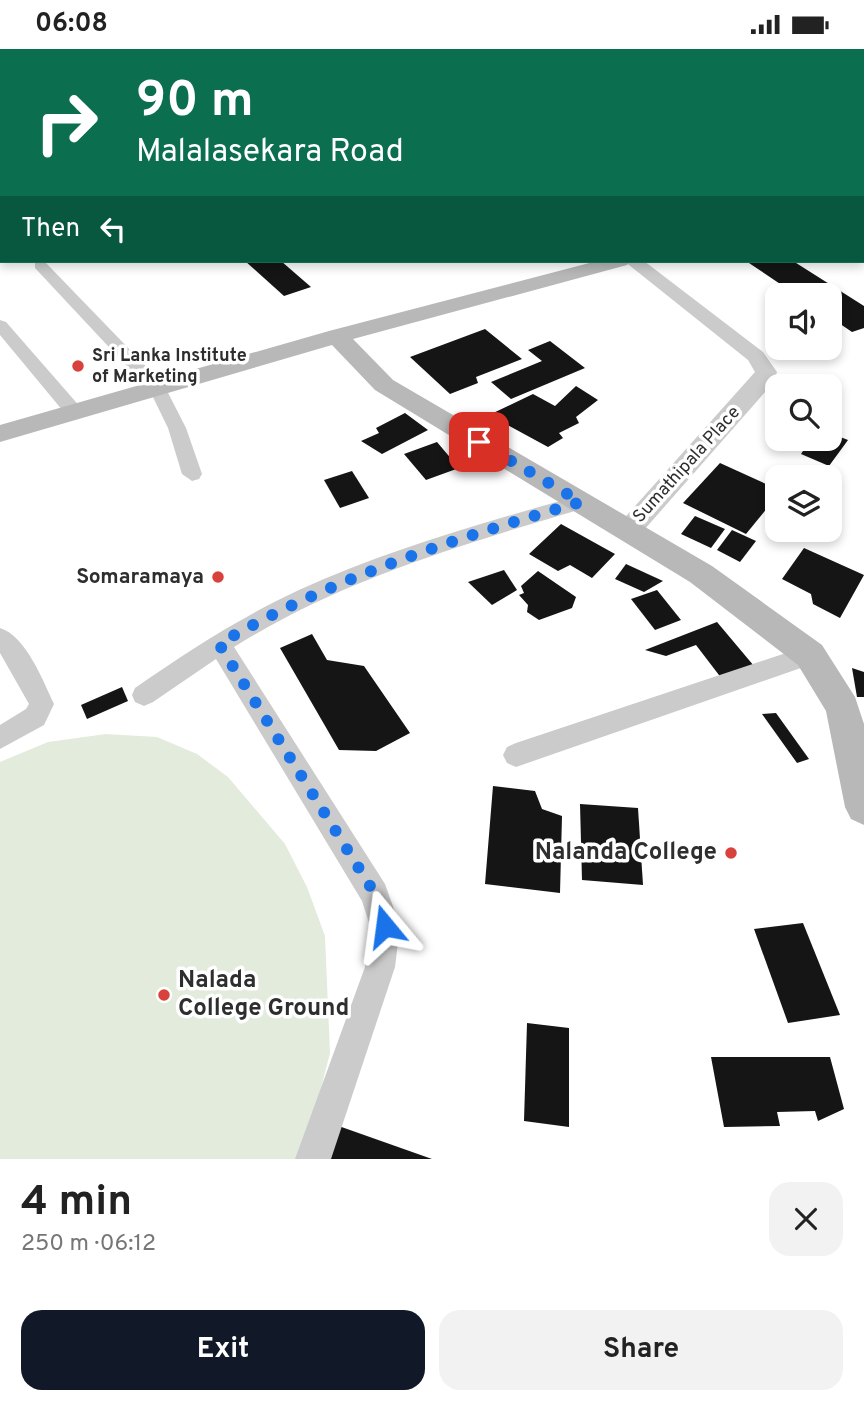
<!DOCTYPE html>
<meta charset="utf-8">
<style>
body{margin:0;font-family:Overpass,sans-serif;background:#f2f2f2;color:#222;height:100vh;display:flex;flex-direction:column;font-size:26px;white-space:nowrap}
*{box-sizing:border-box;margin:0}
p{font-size:23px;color:#767676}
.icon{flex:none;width:38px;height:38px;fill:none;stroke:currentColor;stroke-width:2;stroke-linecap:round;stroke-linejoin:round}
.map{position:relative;height:1110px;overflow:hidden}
.drawer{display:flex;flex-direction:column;background:#fff;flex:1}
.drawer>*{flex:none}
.top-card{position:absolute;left:0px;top:0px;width:864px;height:214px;box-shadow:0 4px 10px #0003;background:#0b6e4f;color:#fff;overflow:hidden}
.tools{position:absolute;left:765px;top:234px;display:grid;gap:14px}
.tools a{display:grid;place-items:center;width:77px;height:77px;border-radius:14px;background:#fff;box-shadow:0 4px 10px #0003;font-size:35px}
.pin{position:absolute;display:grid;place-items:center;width:60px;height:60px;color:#fff;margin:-30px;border-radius:14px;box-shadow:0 4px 10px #0006}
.me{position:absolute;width:77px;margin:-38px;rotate:344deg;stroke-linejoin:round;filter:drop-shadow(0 0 5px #0008)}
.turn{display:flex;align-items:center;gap:24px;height:147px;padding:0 21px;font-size:32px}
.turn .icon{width:91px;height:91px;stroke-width:2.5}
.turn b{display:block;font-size:49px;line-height:60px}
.then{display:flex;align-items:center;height:66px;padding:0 21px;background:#0003;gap:14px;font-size:26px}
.round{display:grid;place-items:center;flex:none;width:74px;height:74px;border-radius:21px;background:#f2f2f2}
.overview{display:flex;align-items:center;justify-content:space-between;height:119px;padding:0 21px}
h1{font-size:42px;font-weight:700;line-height:52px}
.cta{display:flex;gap:14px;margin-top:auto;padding:14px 21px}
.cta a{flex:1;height:80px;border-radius:21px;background:#111827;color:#fff;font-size:28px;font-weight:700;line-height:80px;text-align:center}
.cta a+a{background:#f2f2f2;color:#222}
.status{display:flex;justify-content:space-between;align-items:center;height:49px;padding:0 35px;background:#fff;direction:ltr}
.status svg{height:19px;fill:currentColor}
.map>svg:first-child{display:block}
</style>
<div class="status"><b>06:08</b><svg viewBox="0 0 49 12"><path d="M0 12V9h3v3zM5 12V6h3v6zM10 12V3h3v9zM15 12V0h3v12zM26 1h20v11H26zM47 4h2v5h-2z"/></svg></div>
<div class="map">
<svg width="864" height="1110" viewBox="0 0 864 1110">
<rect width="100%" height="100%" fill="#fff"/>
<!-- green -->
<polygon fill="#e3ebdd" points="106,685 157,688 197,705 228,728 285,795 307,838 325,887 330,1004 303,1110 0,1110 0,713 48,693"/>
<!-- building -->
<g fill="#151515">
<polygon points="245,212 281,212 311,238 284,247"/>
<polygon points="746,212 793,212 864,257 864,279 852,283 830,268 830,247 798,247"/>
<polygon points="485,280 522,310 476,328 478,334 450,345 410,308"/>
<polygon points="550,292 585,319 511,350 491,333 542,312 528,301"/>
<polygon points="576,337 598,351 576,368 579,374 559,384 563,389 548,398 489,366 533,345 555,357"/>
<polygon points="405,364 428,381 382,405 361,392 379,384 376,379"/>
<polygon points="830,384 848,391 829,417 801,405 803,402 794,396 798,390 830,390"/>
<polygon points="437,393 459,419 426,431 404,405"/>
<polygon points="720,414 777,440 777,447 746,485 683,454"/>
<polygon points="811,417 834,426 830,433 830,429 803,429"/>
<polygon points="352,422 369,449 340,459 324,431"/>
<polygon points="695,467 725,480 711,499 681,485"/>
<polygon points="561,475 615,505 592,529 570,516 558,522 529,505"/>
<polygon points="732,481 756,492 740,513 717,501"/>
<polygon points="804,499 864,526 840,569 813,555 811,545 782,530"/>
<polygon points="626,515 663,532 644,543 615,530"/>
<polygon points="504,521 517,541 492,556 468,533"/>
<polygon points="538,522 576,548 572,559 539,571 527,563 528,556 519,546 524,544 521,537"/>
<polygon points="657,541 681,571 655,581 631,550"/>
<polygon points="717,573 754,617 722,630 696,596 666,607 645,601"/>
<polygon points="312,585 327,611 364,617 410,684 376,702 339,701 280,599"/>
<polygon points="852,619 864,623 864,648 857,648"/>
<polygon points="122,638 128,652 87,670 81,656"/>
<polygon points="776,664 809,710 797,714 762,665"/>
<polygon points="493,737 535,742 542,760 562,767 560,844 485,835"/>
<polygon points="580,755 638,759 643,836 582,831"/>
<polygon points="803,874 840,966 788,974 754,880"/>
<polygon points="527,974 569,979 569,1078 524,1072"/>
<polygon points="711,1008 830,1008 844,1060 818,1072 815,1062 777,1063 780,1077 724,1078"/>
<polygon points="333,1075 432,1110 321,1110"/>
</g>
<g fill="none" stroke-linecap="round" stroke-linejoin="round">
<!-- service -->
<polyline stroke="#cbcbcb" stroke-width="10" points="96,2 99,0"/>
<!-- minor -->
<g fill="#cbcbcb" fill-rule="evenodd">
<polygon points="467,0 490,0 491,2 468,2"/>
<rect x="863" y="42" width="1" height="6"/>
<rect x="0" y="56" width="2" height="6"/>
<polygon points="0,180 2,180 0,189"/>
<polygon points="35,213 45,213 164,336 186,379 202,425 199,430 192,432 182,425 168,379 150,342 35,219"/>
<polygon points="0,271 6,273 82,360 84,364 82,368 68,368 0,286"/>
<path d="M581,446L588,448L591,453L588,458C467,494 342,530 234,598L385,835L400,877L395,918L331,1110H295L365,918L370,877L362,852L216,610L153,653L144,657L135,653L132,646L135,639C188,602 241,568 299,541C389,500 486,473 581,446Z"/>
<path d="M0,579C26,587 43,632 54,655L44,676L0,700V676L26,660L29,655L0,604Z"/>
<polygon points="810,596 818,599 822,606 818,613 516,718 507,714 503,706 507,698 516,694"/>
</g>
<!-- tertiary -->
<g fill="#cbcbcb" fill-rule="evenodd">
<polygon points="347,0 363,0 346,2"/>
<polygon points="0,21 2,21 0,30"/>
<polygon points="624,212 644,212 763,303 777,323 773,334 637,489 628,491 619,489 615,482 619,475 755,323 748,311"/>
</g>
<!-- secondary -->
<g fill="#b8b8b8" fill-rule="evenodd">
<rect x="863" y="134" width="1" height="12"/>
<polygon points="597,212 630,212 627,216 353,290 393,331 712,517 822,596 855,648 864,675 864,776 851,770 845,758 826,662 798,616 690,533 375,341 332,296 0,393 0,376 329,282"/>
</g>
<!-- primary -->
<g fill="#a6a6a6" fill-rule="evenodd">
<rect x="0" y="10" width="2" height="10"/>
<rect x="863" y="122" width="1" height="12"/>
</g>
</g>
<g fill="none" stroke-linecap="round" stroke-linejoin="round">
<!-- route -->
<path stroke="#1a73e8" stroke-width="12" stroke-dasharray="0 21.6" d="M385,877L375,845L219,595C331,529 457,489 581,453L479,393"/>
</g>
<!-- markers -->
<g fill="#d9423c" stroke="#fff" stroke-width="2.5">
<circle cx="78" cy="317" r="7"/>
<circle cx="218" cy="528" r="7"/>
<circle cx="731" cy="804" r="7"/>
<circle cx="164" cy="946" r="7"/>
</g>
<g text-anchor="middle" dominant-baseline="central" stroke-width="7" stroke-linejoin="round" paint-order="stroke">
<!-- far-poi labels -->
<g font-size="18" font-weight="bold" fill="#2e2e2e" stroke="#fff" text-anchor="start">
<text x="92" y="307">Sri Lanka Institute<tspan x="92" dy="21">of Marketing</tspan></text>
</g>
<!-- far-street labels -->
<g font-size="18" fill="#2e2e2e" stroke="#fff">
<text transform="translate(687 416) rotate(-48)">Sumathipala Place</text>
</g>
<!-- poi labels -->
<g font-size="21" font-weight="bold" fill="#2e2e2e" stroke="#fff" text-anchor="end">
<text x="204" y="528">Somaramaya</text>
</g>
<!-- near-poi labels -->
<g font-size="24" font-weight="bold" fill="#2e2e2e" stroke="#fff" text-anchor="end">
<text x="717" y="804">Nalanda College</text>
<text x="178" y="932" text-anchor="start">Nalada<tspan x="178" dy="28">College Ground</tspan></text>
</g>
</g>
</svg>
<div class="tools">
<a><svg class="icon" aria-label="sound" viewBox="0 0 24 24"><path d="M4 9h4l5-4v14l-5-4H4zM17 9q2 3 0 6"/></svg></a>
<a><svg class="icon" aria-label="search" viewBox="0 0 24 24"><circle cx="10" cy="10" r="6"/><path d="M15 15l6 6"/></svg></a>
<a><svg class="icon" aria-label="layers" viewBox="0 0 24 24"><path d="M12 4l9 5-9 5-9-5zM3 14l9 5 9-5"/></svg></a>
</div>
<div class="pin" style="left:479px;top:393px;background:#d93025"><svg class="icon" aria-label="arrive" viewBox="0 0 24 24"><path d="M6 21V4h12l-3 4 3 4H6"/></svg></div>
<svg class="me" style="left:385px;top:877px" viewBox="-20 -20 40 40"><path d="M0-17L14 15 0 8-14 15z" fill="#1a73e8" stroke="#fff" stroke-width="4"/></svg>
<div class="top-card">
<div class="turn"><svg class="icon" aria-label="right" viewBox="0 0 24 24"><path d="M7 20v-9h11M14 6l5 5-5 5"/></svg><div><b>90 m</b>Malalasekara Road</div></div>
<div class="then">Then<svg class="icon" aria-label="left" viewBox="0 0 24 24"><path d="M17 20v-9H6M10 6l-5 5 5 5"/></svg></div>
</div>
</div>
<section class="drawer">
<div class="overview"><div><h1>4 min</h1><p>250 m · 06:12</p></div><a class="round"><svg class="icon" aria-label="close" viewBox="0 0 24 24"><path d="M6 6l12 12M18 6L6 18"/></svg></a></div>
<div class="cta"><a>Exit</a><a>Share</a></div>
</section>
